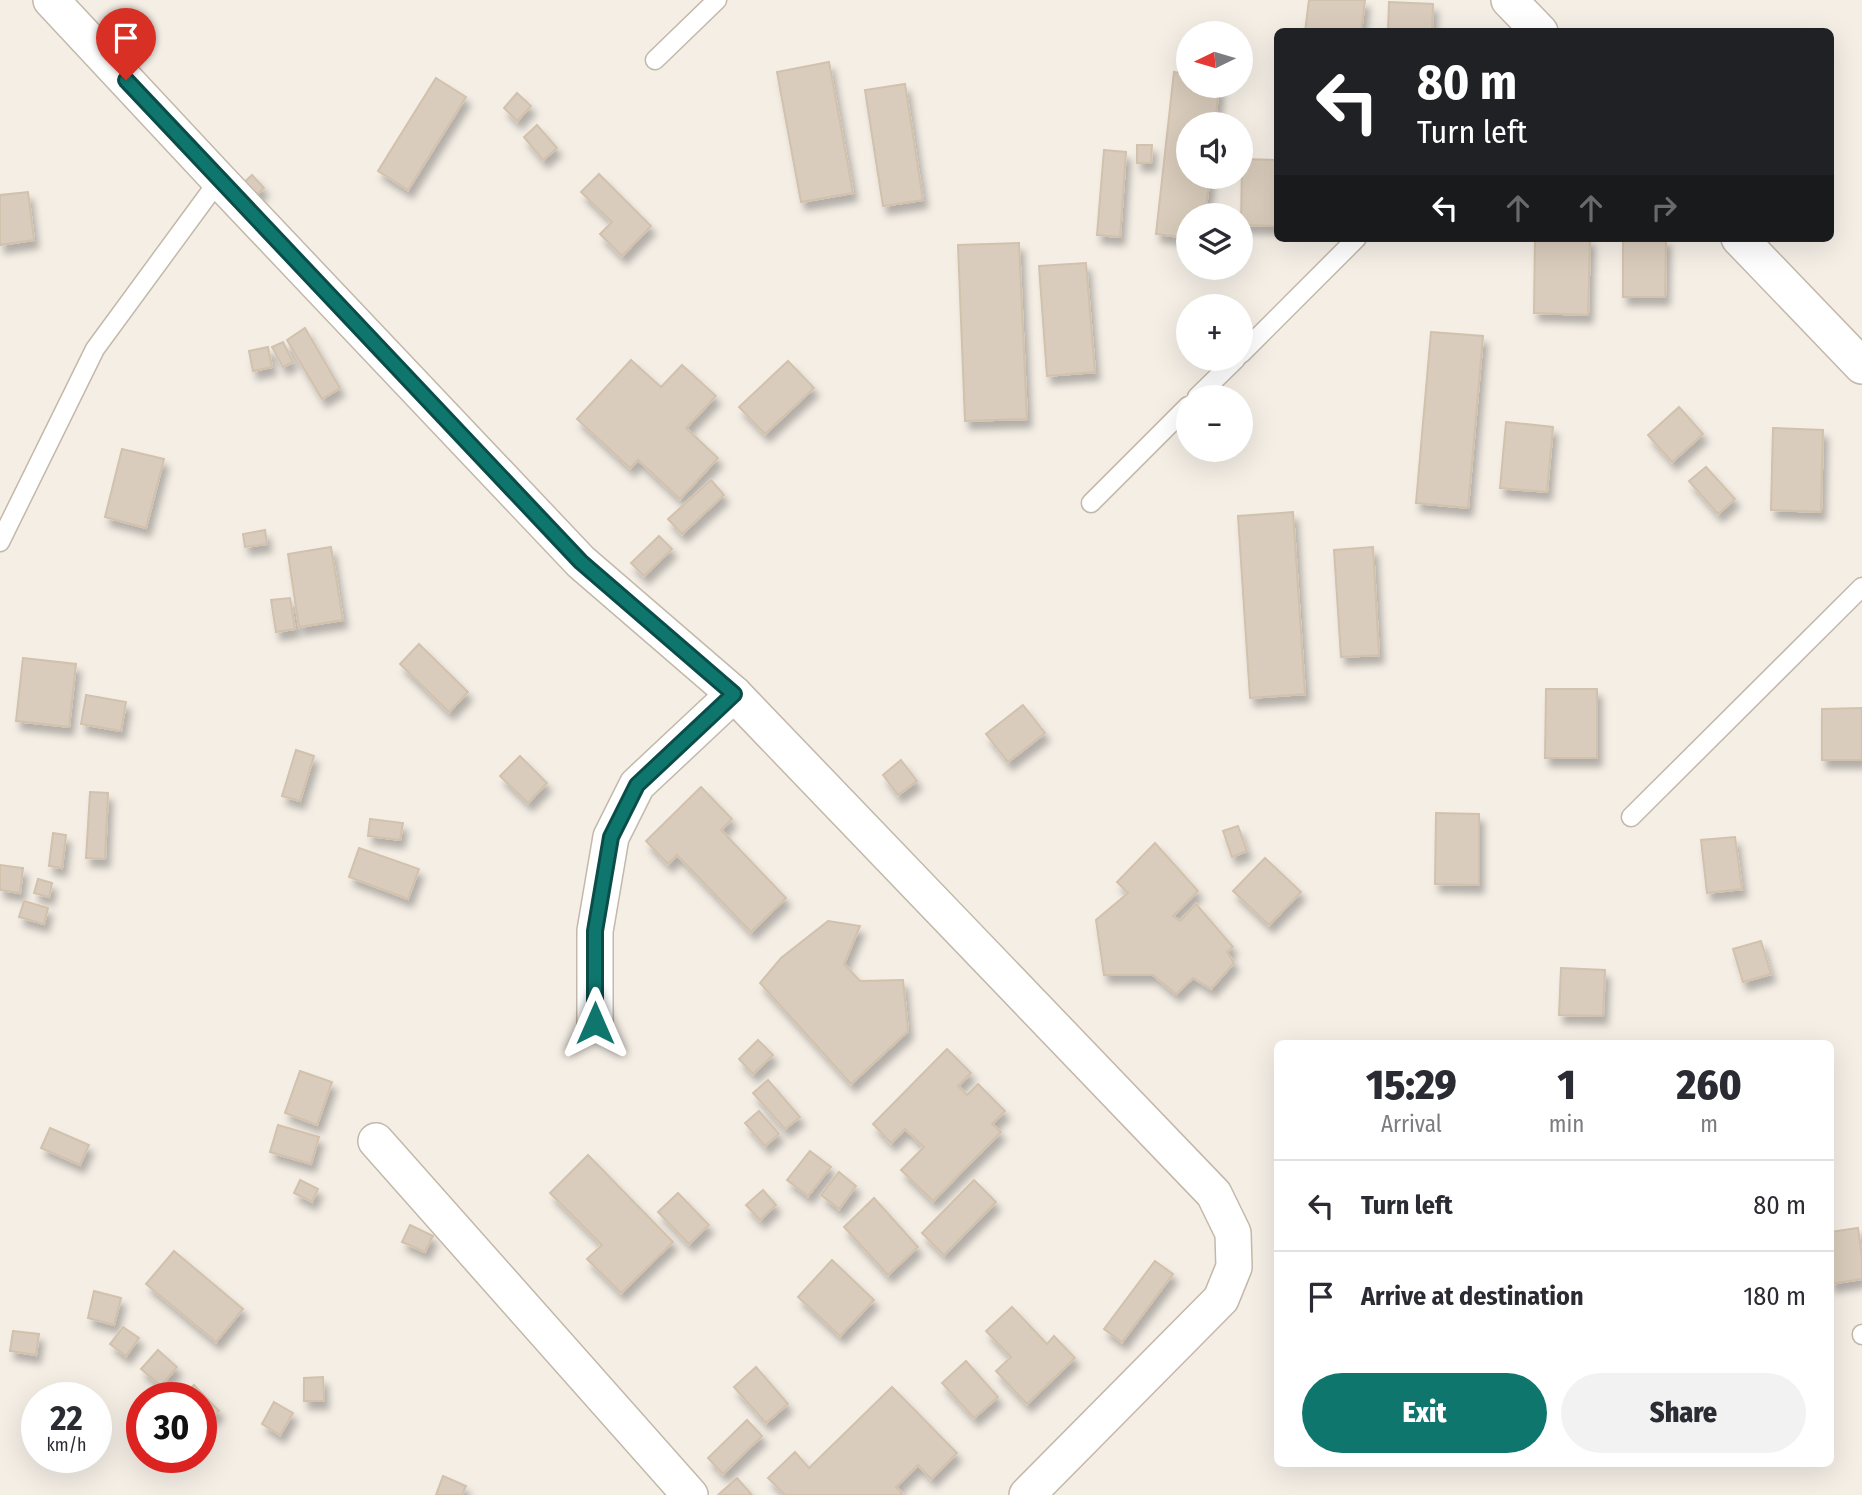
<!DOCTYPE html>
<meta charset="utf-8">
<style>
body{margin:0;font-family:"Fira Sans Condensed",sans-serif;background:#f2f2f3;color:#2b2b33;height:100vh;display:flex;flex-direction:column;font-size:26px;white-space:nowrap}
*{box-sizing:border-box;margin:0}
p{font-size:23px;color:#7c7c81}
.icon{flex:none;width:38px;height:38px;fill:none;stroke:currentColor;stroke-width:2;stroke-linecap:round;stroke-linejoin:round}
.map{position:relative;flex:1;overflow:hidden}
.panel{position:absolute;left:1274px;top:1040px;width:560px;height:427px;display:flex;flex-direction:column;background:#fff;border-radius:10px;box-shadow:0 7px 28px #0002}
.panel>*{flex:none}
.guide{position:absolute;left:1274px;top:28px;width:560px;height:214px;border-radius:10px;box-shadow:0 7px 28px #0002;background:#202124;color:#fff;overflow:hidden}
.needle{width:46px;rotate:265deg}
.buttons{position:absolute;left:1176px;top:21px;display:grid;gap:14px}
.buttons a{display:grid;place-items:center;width:77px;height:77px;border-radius:50%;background:#fff;box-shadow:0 7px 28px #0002;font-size:35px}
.speed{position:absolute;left:21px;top:1382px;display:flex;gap:14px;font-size:35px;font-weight:700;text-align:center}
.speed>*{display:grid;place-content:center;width:91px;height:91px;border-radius:50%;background:#fff;box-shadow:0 7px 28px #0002;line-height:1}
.speed small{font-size:18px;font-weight:400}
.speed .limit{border:10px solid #d22;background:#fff;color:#111}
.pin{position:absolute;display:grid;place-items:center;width:60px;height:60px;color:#fff;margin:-72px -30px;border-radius:50% 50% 50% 0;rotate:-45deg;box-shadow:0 0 7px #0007}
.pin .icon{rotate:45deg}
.me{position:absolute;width:77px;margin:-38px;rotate:0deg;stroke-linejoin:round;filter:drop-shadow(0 0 5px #0008)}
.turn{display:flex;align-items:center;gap:24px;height:147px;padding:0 28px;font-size:32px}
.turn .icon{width:91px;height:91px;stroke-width:2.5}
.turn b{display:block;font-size:49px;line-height:60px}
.lanes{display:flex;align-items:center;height:66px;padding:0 28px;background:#0003;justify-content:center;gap:35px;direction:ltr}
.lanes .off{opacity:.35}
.eta{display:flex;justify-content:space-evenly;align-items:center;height:119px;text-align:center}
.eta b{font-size:42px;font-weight:800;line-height:49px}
.cta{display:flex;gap:14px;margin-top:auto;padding:14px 28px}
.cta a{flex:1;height:80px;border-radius:42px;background:#0f766e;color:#fff;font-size:28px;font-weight:800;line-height:80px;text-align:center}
.cta a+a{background:#f2f2f3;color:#2b2b33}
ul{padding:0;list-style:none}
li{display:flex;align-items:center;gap:21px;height:91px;padding:0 28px;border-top:2px solid #e1e1e2}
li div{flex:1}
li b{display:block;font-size:26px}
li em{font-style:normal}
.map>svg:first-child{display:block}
</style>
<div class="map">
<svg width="1862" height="1495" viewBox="0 0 1862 1495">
<defs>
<filter id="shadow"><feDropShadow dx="4.5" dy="8" stdDeviation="3.5" flood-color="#0004"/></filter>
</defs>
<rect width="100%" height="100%" fill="#f4eee5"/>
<!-- building -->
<g fill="#d9ccbc" stroke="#d2c1ac" stroke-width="2" filter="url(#shadow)">
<polygon points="1309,0 1365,0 1361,32 1305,32"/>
<polygon points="1389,2 1433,4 1432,32 1388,32"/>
<polygon points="829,62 853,193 801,202 777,72"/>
<polygon points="1174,72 1188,74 1188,86 1219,86 1215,124 1188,124 1188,177 1210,177 1205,215 1188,215 1188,238 1156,234"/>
<polygon points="436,78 466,97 408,190 378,171"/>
<polygon points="905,84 923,200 883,206 865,90"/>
<polygon points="517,93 531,106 517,121 504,108"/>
<polygon points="537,125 557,148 543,160 524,137"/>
<polygon points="1137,145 1152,145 1151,163 1137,163"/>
<polygon points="1104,150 1126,152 1120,237 1097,235"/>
<polygon points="1242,159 1278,160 1278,226 1241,225"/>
<polygon points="599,174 651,226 622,256 600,234 612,222 581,192"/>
<polygon points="252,175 264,188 251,200 239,187"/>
<polygon points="28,192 34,240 0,245 0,195"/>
<polygon points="1535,238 1590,238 1588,315 1534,313"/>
<polygon points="1623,238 1666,238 1665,297 1623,297"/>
<polygon points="1019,243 1027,419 965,421 958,245"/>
<polygon points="1086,263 1095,372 1047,376 1039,266"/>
<polygon points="305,328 340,388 322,399 287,340"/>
<polygon points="1431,332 1483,336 1468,508 1416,503"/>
<polygon points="283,342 293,362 283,367 272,347"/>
<polygon points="268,347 272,367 253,371 249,351"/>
<polygon points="631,360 661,387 682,365 716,396 686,428 718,458 680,499 638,460 630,468 577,419"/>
<polygon points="788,361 814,388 765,434 739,407"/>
<polygon points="1679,407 1703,434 1672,462 1648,435"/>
<polygon points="1506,422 1553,427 1547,492 1500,488"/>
<polygon points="1773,428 1823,430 1821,512 1771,510"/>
<polygon points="122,449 164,459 146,528 105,517"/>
<polygon points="1706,467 1735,499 1718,514 1689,481"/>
<polygon points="711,480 724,495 682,534 668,519"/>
<polygon points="1293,512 1305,694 1250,698 1238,516"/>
<polygon points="265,530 267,544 245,547 243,534"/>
<polygon points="659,536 672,549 644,576 631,563"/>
<polygon points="331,547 343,620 299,627 288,554"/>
<polygon points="1373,547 1379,655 1341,657 1334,550"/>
<polygon points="290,598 295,629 276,632 271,600"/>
<polygon points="419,644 468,692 449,712 400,664"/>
<polygon points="23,658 76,664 69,727 16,721"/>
<polygon points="1546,689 1597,689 1597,758 1545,758"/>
<polygon points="86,695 126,702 121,731 81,724"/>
<polygon points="1023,705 1045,733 1008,762 986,734"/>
<polygon points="1862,708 1862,760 1822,760 1822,709"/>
<polygon points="296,750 314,756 300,801 282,796"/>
<polygon points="520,756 547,783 528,803 500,776"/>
<polygon points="901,760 917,781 898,795 883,775"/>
<polygon points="701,787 732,819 721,830 786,898 751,932 677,855 668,864 646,841"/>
<polygon points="90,792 108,793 105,859 86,858"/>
<polygon points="1436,813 1479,814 1479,885 1435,884"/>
<polygon points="370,819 403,823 400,840 368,836"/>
<polygon points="1238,826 1247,851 1232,857 1223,831"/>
<polygon points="53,833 66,835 62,868 49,866"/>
<polygon points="1735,837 1742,889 1707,893 1701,840"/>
<polygon points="1155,843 1198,891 1173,916 1180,921 1196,904 1233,947 1227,952 1234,963 1211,989 1193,978 1176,994 1153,975 1104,975 1096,920 1128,893 1117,882"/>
<polygon points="359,848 419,869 408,899 349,877"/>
<polygon points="1265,858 1301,892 1269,925 1233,891"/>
<polygon points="0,865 23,868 20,893 0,890"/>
<polygon points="38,879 52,883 49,897 34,893"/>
<polygon points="24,901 48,908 44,924 19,917"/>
<polygon points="828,921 860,926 844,964 860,981 903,980 908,1031 851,1084 760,983 781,958"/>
<polygon points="1761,941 1771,974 1743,982 1733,949"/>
<polygon points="1561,968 1605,970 1603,1016 1559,1015"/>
<polygon points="758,1040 773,1055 753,1074 739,1059"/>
<polygon points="947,1049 971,1073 958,1086 967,1095 978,1084 1005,1111 992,1124 1001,1132 933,1201 901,1170 924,1147 905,1129 891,1143 873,1124"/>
<polygon points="300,1071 332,1082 317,1125 285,1113"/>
<polygon points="768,1080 800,1117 785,1129 753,1093"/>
<polygon points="759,1111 779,1134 765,1146 745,1123"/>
<polygon points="278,1125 319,1137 311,1164 270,1152"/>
<polygon points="50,1128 89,1145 80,1165 41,1148"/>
<polygon points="810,1151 831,1167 808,1196 787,1180"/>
<polygon points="588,1155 673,1242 621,1293 587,1259 602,1245 550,1193"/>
<polygon points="839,1172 856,1186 839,1209 821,1195"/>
<polygon points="300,1180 318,1189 312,1202 294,1193"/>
<polygon points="974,1180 996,1202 944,1255 922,1233"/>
<polygon points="763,1190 776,1205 760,1220 746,1205"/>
<polygon points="678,1193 709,1225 689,1244 658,1212"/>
<polygon points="874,1198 918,1247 888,1275 844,1227"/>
<polygon points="410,1225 433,1236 425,1252 402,1242"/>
<polygon points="1858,1228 1862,1258 1862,1279 1830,1284 1830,1232"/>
<polygon points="174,1251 243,1309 216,1342 146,1284"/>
<polygon points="832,1260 874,1300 840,1336 798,1297"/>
<polygon points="1155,1261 1173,1274 1122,1342 1104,1329"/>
<polygon points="94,1291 121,1298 114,1325 88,1318"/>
<polygon points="1012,1307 1047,1344 1054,1336 1075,1358 1027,1404 996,1371 1011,1357 986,1331"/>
<polygon points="123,1327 139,1338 126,1356 110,1344"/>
<polygon points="13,1331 39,1334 36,1355 10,1351"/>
<polygon points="158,1350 177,1367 161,1386 141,1369"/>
<polygon points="966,1361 998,1397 974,1418 942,1383"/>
<polygon points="756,1367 788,1404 766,1423 734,1387"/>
<polygon points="323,1377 324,1401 304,1401 304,1378"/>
<polygon points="194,1385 219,1411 202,1426 201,1398 180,1398"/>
<polygon points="892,1387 957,1453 931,1479 918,1465 896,1487 902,1493 900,1495 785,1495 768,1478 795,1452 809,1468"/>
<polygon points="274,1402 293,1413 280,1435 262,1424"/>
<polygon points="747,1420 762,1436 723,1474 708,1458"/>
<polygon points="443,1476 466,1486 462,1495 436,1495"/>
<polygon points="737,1478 752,1495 718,1495"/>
</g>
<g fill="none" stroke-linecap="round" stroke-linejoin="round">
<!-- service casing -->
<g stroke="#c3b8a9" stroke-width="21">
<g id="service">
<polyline points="655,60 717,0"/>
<polyline points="1241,354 1357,238"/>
<polyline points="1197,397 1236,359"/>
<polyline points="1091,503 1188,406"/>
<polyline points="0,542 95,349 219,180"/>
<polyline points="1631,817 1862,587"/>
<polyline points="1862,1335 1862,1334"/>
</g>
</g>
<!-- minor casing -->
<g stroke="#c3b8a9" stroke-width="38">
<g id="minor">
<polyline points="51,0 219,180 581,562 734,694 1214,1194 1233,1233 1234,1267 1221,1299 1027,1495"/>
<polyline points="1509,0 1540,32"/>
<polyline points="1739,238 1862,366"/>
<polyline points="595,1023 595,931 611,837 637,785 734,694"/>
<polyline points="376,1141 690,1495"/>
</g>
</g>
<!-- service -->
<use href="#service" stroke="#fff" stroke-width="18"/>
<!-- minor -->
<use href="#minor" stroke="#fff" stroke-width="35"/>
</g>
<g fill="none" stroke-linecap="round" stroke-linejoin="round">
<!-- route casing -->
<g stroke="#0a4d48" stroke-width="18">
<polyline id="route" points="126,80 581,562 734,694 637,785 611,837 595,931 595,1023"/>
</g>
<!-- route -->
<use href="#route" stroke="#0f766e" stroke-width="12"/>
</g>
</svg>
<div class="buttons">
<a><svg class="needle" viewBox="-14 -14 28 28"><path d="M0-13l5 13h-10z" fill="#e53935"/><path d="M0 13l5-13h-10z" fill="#7c7c81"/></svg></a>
<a><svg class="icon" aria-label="sound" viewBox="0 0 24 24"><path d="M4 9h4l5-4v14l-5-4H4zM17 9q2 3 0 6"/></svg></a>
<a><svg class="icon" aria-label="layers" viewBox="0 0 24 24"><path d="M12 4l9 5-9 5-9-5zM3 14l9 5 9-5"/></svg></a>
<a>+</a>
<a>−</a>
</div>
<div class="speed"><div>22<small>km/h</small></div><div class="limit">30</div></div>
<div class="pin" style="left:126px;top:80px;background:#d93025"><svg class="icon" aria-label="arrive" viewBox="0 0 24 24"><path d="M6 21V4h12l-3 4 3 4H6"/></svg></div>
<svg class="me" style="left:595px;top:1023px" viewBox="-20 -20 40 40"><path d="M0-17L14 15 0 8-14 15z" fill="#0f766e" stroke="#fff" stroke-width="4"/></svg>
<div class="guide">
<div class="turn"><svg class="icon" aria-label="left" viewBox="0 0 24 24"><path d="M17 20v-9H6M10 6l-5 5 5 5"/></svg><div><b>80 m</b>Turn left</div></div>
<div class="lanes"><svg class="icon" aria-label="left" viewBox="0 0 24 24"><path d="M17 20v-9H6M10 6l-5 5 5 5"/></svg><svg class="icon off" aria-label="ahead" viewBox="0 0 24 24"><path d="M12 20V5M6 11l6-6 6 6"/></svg><svg class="icon off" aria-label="ahead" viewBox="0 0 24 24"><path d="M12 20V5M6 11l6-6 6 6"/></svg><svg class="icon off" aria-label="right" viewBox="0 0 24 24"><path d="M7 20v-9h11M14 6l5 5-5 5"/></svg></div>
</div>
<section class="panel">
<div class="eta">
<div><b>15:29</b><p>Arrival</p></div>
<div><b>1</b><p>min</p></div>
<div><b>260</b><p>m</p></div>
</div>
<ul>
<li><svg class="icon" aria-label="left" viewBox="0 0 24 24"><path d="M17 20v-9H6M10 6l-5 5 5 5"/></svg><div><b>Turn left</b></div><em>80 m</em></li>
<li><svg class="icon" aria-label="arrive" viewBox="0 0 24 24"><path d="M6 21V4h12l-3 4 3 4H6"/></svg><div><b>Arrive at destination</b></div><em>180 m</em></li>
</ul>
<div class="cta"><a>Exit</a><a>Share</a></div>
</section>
</div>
